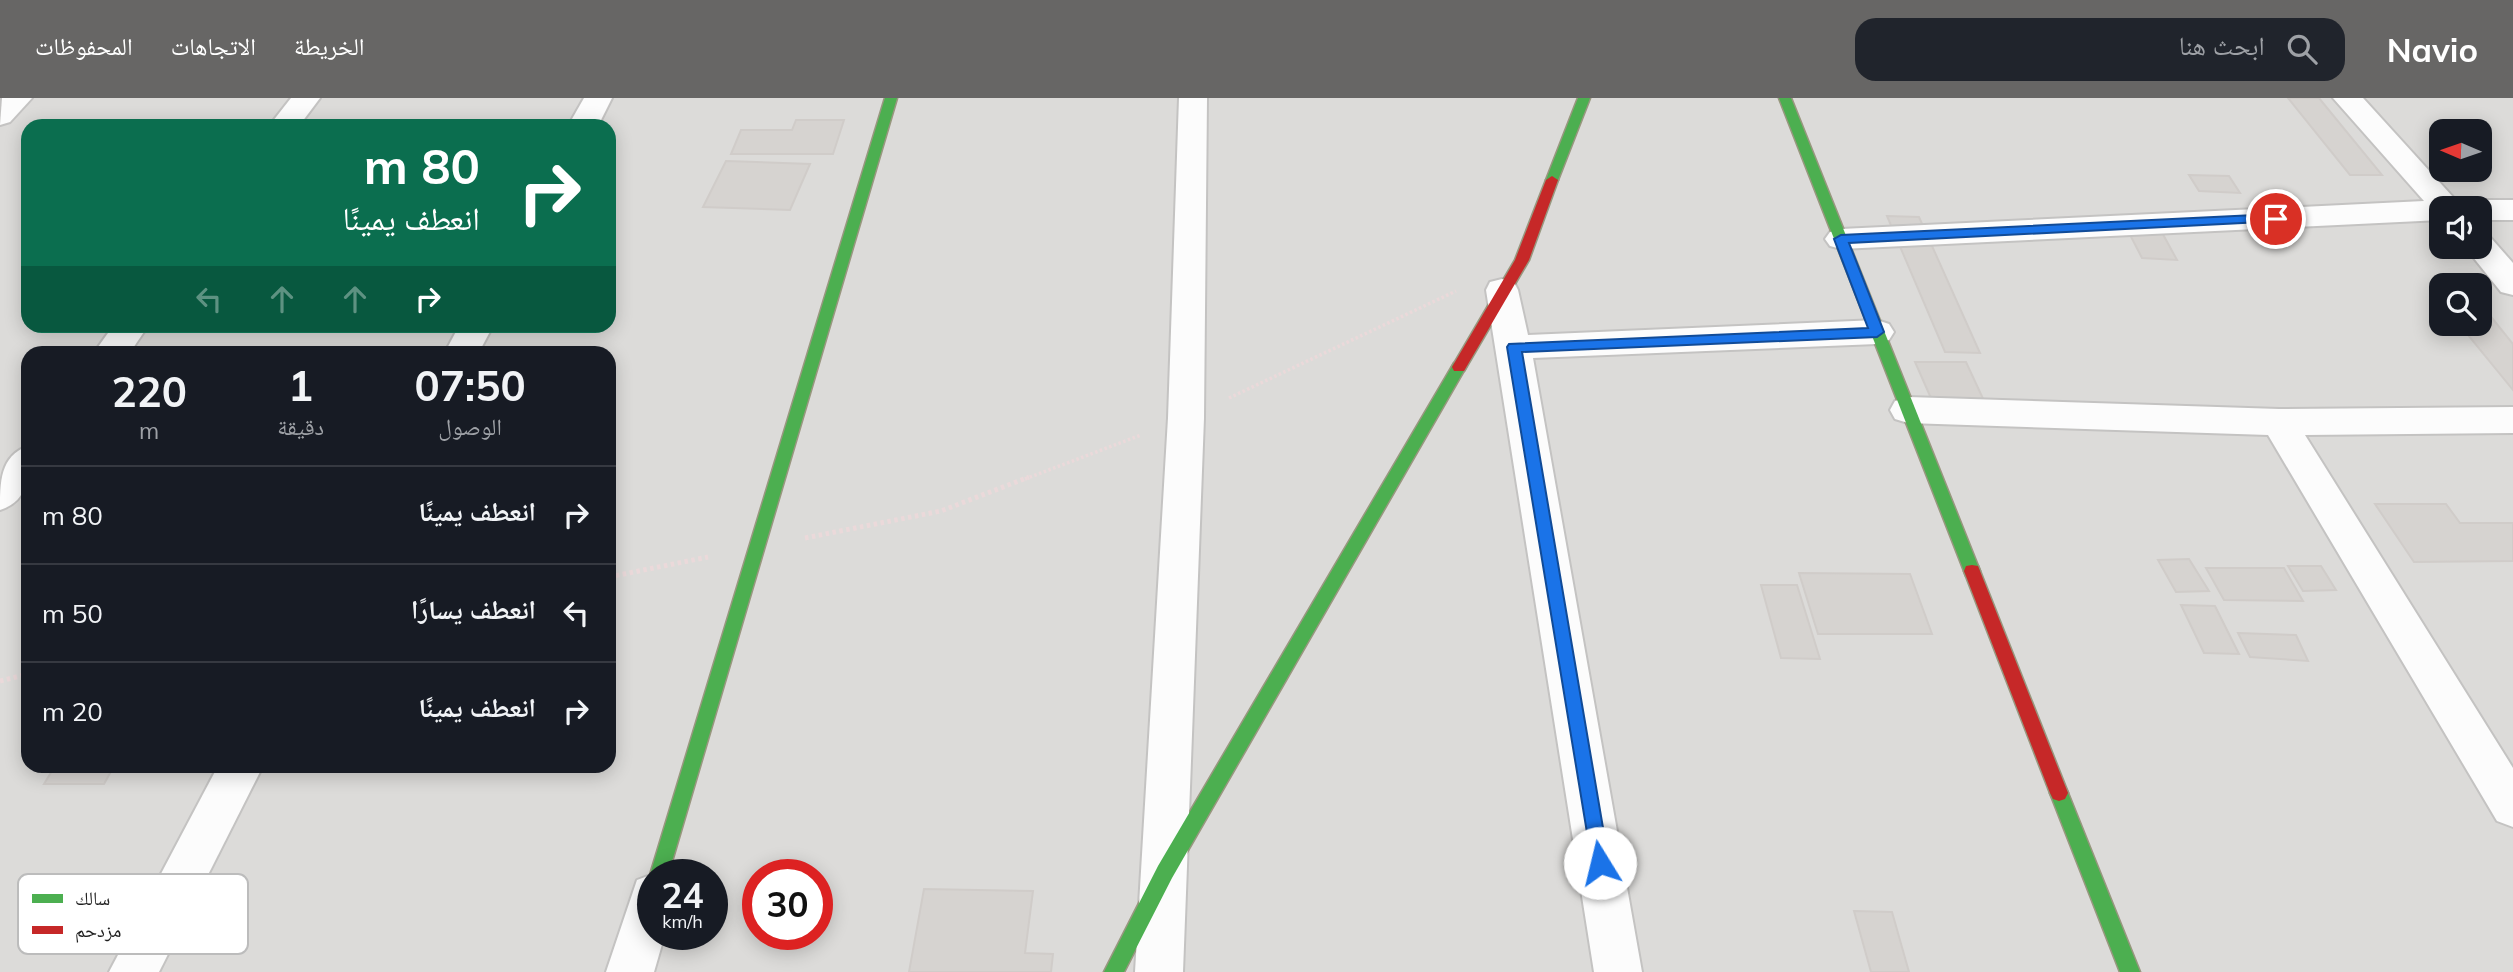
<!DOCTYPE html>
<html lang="ar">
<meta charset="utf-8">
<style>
body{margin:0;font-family:Mulish,"Noto Naskh Arabic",sans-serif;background:#20242c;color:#f1f3f6;direction:rtl;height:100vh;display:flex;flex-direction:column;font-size:26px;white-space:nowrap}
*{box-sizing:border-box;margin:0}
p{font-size:23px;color:#9ea1a6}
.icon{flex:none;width:38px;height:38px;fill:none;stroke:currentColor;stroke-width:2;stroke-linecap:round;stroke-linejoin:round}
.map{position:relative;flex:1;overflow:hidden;direction:ltr}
.sheet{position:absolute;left:21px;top:248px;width:595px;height:427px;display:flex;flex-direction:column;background:#171b24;border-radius:21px;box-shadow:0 4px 18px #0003;direction:rtl}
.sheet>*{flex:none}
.guide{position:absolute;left:21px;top:21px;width:595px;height:214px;border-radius:21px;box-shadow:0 4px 18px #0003;direction:rtl;background:#0b6e4f;color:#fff;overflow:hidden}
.needle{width:46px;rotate:272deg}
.controls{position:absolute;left:2429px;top:21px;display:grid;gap:14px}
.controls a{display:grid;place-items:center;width:63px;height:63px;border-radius:14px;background:#171b24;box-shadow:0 4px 18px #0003;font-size:35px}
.speed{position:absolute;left:637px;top:761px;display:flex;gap:14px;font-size:35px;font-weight:700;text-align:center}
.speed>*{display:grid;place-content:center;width:91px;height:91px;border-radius:50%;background:#171b24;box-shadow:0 4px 18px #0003;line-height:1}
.speed small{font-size:18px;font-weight:400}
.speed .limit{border:10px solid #d22;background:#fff;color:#111}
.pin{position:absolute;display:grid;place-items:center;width:60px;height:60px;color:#fff;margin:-30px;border:4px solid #fff;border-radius:50%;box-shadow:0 2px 7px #0007}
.me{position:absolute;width:77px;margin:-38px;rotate:351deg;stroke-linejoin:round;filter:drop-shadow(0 0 5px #0008)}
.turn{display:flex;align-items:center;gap:24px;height:147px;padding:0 21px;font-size:32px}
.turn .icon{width:91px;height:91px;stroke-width:2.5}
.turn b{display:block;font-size:49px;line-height:60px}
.lanes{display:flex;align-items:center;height:66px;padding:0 21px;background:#0003;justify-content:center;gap:35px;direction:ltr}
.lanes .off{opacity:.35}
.eta{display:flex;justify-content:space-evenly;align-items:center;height:119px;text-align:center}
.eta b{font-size:42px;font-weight:700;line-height:49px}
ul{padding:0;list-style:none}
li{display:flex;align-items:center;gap:21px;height:98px;padding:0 21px;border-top:2px solid #363941}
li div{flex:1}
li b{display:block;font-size:26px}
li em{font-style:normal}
header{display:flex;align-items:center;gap:42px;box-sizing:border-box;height:98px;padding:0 35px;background:#676665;color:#fff}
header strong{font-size:33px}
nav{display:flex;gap:38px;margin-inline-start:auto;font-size:24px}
.search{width:490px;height:63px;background:#20242c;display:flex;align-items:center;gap:18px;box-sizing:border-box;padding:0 24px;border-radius:21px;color:#9ea1a6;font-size:26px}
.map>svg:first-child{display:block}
</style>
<header>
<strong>Navio</strong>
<div class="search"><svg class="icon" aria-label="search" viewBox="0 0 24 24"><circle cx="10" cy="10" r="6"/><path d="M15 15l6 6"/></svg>ابحث هنا</div>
<nav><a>الخريطة</a><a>الاتجاهات</a><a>المحفوظات</a></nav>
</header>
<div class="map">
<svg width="2513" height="874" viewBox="0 0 2513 874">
<rect width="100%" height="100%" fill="#edebe8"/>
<!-- residential -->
<path fill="#dcdbd9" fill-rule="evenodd" d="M0,0H2513V874H0ZM28,28H609V228H28ZM2441,33H2480V72H2441ZM2441,110H2480V149H2441ZM2441,187H2480V226H2441ZM28,256H609V668H28ZM653,777H712V836H653ZM758,777H817V836H758Z"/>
<!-- building -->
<g fill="#d6d3d0" stroke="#d0ccc9" stroke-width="2">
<polygon points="2288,0 2319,0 2382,77 2350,77"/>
<polygon points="796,22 844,22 833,56 731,56 741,32 792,32"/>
<polygon points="726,63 810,66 790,112 703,109"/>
<polygon points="2189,77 2229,78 2240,95 2199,93"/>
<polygon points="1887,118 1919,119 1980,255 1945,254"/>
<polygon points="2125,127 2159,129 2177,162 2142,160"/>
<polygon points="2480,205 2513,246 2513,292 2459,226 2480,226"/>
<polygon points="1915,264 1966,264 1986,307 1934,307"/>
<polygon points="2375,406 2446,406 2460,425 2513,425 2513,463 2414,464"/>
<polygon points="2189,461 2209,493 2176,494 2158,462"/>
<polygon points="2288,468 2321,468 2336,492 2303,493"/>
<polygon points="2206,470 2284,470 2303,503 2224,502"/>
<polygon points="1799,475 1910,476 1932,536 1818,536"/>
<polygon points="1761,487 1797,487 1820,561 1781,560"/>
<polygon points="2181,507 2215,508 2239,556 2204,555"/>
<polygon points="2238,535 2296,537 2308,563 2250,559"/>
<polygon points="55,668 114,668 104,686 44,686"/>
<polygon points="924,791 1033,793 1025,855 1053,856 1051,874 909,874"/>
<polygon points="1854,813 1892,814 1909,874 1871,874"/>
</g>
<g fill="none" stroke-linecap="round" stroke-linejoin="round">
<!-- street casing -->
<g stroke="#c4c3c2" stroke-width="4">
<g id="street">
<polygon points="2,0 32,0 10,24 0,27"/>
<polygon points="291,0 320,0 299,28 269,28"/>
<polygon points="584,0 612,0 598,28 568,28"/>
<polygon points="1179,0 1207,0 1204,320 1183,874 1135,874 1168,320"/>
<polygon points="2333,0 2363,0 2463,110 2441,110 2441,122 1841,151 1830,148 1825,141 1830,134 1841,131 2424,103"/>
<polygon points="2480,102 2513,102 2513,122 2480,122 2480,110 2466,110 2469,105"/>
<polygon points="2480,137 2491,140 2513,165 2513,197 2501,194 2465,149 2480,149"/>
<polygon points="1502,181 1514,184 1518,192 1528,237 1877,222 1889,226 1894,234 1889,242 1877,246 1533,260 1642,874 1594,874 1486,192 1490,184"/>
<polygon points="113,228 148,228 129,256 93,256"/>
<polygon points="459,228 493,228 478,256 444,256"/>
<polygon points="1908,299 2279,311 2513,309 2513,335 2305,337 2513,670 2513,729 2497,723 2268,337 1908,325 1895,321 1890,312 1895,303"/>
<path d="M28,348C28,376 31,402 0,412C0,384 0,358 28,348Z"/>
<polygon points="218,668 263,668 159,874 109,874"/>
<polygon points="653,776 653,836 665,836 654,874 606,874 637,782"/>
</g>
</g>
<!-- fast casing -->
<g stroke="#98977f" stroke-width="3">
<g id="fast">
<polygon points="885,0 897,0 668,777 653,777 653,783 650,777"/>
<polygon points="1578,0 1590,0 1558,82 1556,85 1548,85 1546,82"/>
<polygon points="1779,0 1791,0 1980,473 1978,478 1966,478 1964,473"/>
<polygon points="1459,264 1466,269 1172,780 1124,874 1104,874 1158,768 1454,265"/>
<polygon points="2059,687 2065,689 2068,695 2140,874 2120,874 2050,695 2053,689"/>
</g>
</g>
<!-- jam casing -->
<g stroke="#98977f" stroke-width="3">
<g id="jam">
<polygon points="1552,78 1558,82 1529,162 1464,273 1454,273 1452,269 1515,162 1546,82"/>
<polygon points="1972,467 1978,468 1980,473 2068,695 2065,701 2059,703 2053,701 2050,695 1964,473 1966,468"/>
</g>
</g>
<!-- path-far1 -->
<g stroke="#ebd9da" stroke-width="3.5" stroke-dasharray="2.5 2.5" stroke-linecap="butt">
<polyline points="1229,300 1456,193"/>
<polyline points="1025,381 1141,337"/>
</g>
<!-- path -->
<g stroke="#ebd9da" stroke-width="5" stroke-dasharray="3.5 3.5" stroke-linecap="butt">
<polyline points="805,440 941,413 1029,379"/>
<polyline points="609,479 708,459"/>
<polyline points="0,583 28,576"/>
</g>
<!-- street -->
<use href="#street" fill="#fcfcfc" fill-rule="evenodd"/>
<!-- fast -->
<use href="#fast" fill="#4caf50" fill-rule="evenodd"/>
<!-- jam -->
<use href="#jam" fill="#c62828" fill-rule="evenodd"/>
</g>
<!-- route -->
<polygon fill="#1a73e8" stroke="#114b97" stroke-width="2" points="2276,116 2281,118 2281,123 1849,145 1884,234 1877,239 1522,254 1609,765 1606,771 1600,774 1593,771 1507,249 1509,246 1868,230 1834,141 1841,137"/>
<!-- legend -->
<rect x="18" y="776" width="230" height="80" rx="10" fill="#fff" stroke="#bcbcbc" stroke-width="2"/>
<rect x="32" y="796" width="31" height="9" fill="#4caf50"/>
<rect x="32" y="828" width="31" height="8" fill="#c62828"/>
<g font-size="19" fill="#1f1f1f">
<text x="75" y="807">سالك</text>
<text x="75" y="839">مزدحم</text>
</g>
</svg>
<div class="controls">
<a><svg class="needle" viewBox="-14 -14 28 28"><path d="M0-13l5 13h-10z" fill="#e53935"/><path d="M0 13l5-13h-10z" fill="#9ea1a6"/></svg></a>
<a><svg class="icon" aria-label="sound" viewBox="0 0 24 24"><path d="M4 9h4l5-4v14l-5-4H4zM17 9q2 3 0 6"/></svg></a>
<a><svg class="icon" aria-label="search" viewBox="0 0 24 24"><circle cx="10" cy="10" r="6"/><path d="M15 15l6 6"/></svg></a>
</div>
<div class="speed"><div>24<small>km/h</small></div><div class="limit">30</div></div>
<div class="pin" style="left:2276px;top:121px;background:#d93025"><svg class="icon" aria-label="arrive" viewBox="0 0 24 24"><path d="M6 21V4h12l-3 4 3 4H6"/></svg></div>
<svg class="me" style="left:1600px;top:765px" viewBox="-20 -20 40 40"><circle r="19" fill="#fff"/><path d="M0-13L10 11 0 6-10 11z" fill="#1a73e8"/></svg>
<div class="guide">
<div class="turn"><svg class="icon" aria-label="right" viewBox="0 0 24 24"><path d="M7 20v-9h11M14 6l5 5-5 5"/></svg><div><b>80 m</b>انعطف يمينًا</div></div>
<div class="lanes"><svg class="icon off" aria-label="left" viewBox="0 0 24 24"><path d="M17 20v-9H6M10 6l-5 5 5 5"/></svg><svg class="icon off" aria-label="ahead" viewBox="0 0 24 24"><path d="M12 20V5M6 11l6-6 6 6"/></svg><svg class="icon off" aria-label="ahead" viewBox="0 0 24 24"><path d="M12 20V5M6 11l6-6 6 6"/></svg><svg class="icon" aria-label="right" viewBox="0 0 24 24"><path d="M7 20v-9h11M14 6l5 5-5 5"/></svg></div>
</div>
<section class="sheet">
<div class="eta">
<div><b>07:50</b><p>الوصول</p></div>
<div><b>1</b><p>دقيقة</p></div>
<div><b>220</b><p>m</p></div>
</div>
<ul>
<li><svg class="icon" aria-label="right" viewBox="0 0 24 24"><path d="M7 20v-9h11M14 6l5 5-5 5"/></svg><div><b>انعطف يمينًا</b></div><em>80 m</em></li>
<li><svg class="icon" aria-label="left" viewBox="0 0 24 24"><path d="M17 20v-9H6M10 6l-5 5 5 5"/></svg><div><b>انعطف يسارًا</b></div><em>50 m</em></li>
<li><svg class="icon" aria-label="right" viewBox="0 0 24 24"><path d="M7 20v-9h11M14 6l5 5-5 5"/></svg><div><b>انعطف يمينًا</b></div><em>20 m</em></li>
</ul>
</section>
</div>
